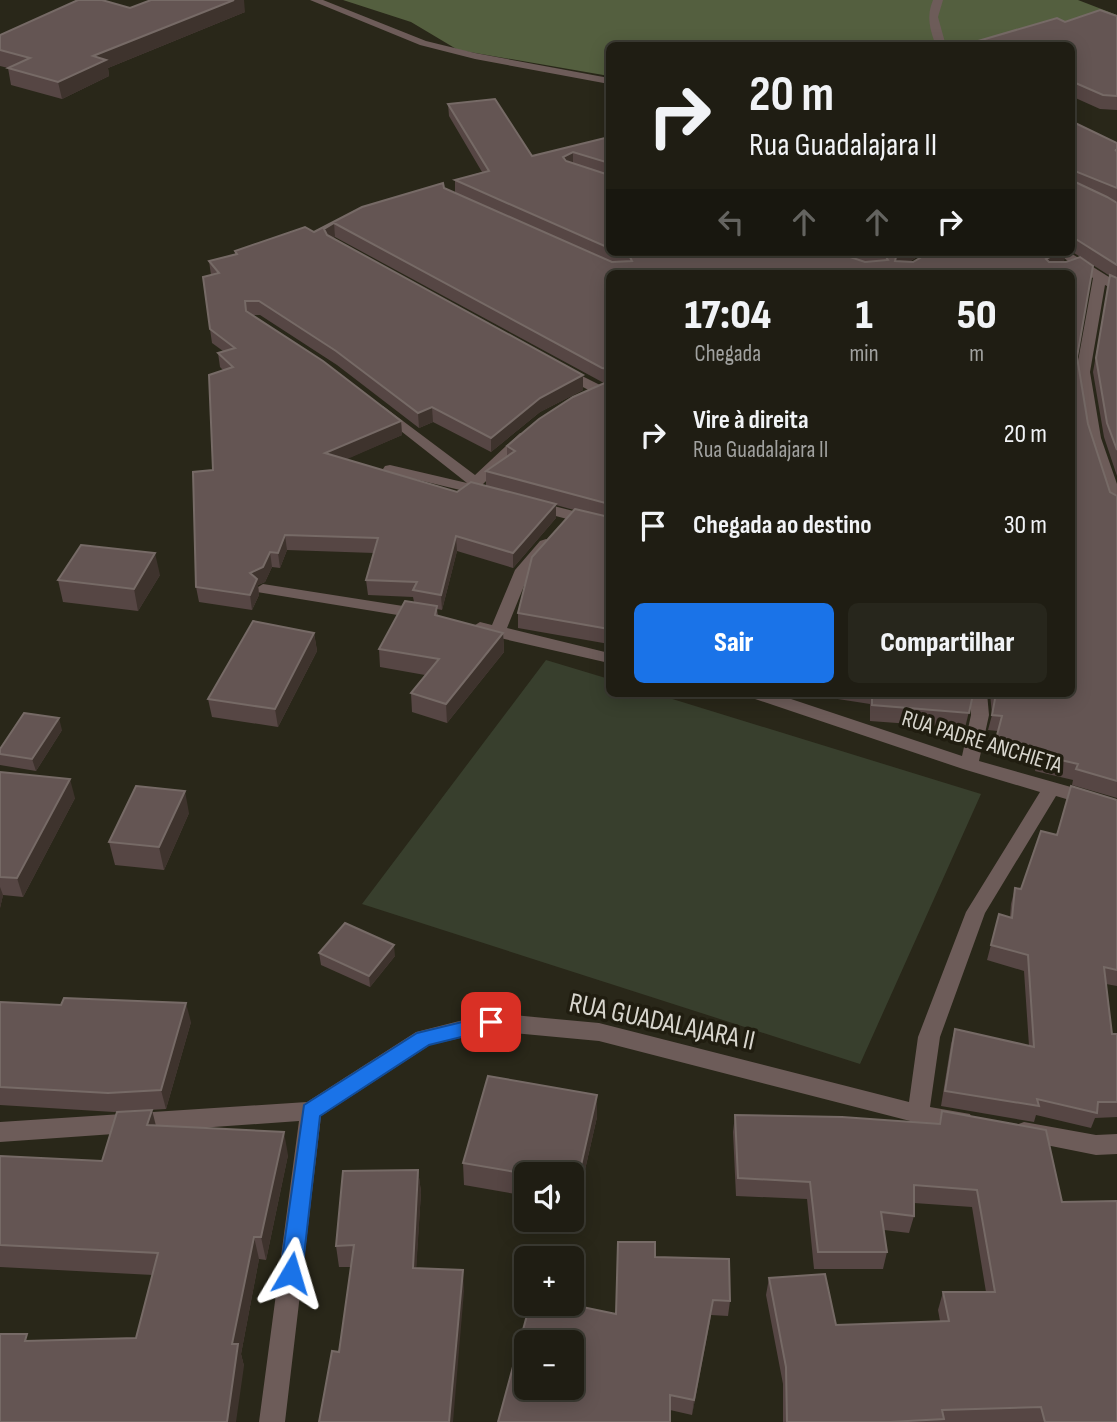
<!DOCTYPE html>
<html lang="pt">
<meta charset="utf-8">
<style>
body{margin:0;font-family:"Sofia Sans Condensed",sans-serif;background:#27261c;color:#f1f3f6;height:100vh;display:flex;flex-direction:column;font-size:26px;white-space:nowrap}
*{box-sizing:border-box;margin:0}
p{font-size:23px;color:#a1a2a0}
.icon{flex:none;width:38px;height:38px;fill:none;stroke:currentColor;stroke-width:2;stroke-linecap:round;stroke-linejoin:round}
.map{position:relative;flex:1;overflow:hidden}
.panel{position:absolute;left:606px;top:270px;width:469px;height:427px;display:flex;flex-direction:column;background:#1f1d13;border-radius:10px;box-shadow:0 4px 18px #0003,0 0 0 2px #3c3b33}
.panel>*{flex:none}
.banner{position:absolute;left:606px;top:42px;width:469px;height:214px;border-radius:10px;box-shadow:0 4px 18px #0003,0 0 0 2px #3c3b33;background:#1f1d13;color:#f1f3f6;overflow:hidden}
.tools{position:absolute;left:514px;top:1162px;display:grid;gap:14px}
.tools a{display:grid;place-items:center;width:70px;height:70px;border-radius:10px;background:#1f1d13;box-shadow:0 4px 18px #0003,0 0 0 2px #3c3b33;font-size:35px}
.pin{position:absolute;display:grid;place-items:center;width:60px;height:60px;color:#fff;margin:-30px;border-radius:14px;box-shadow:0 4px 10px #0006}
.me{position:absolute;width:77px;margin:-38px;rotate:7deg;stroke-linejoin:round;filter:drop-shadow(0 0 5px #0008)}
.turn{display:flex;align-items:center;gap:24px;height:147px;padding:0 28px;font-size:32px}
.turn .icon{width:91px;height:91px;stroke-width:2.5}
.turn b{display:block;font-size:49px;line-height:60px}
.lanes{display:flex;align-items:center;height:66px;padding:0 28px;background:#0003;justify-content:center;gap:35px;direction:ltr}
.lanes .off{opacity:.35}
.eta{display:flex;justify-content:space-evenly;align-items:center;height:119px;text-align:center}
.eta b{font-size:42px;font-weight:800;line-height:49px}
.button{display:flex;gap:14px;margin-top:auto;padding:14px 28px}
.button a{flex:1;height:80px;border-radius:10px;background:#1a73e8;color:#fff;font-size:28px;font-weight:800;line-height:80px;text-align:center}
.button a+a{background:#27261c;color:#f1f3f6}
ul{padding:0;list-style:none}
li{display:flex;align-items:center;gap:21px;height:91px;padding:0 28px}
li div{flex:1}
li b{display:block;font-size:26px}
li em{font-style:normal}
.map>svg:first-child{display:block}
</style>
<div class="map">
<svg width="1117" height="1422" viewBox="0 0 1117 1422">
<rect width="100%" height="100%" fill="#292719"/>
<!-- green -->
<polygon fill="#383f2d" points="546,660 609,679 609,693 653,693 981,794 860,1064 362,904"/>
<!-- forest -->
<polygon fill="#545f3f" points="343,0 1078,0 1117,15 1117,85 1071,100 1071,46 609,46 609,76 458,50 411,22"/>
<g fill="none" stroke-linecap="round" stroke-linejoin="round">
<!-- minor -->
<g fill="#6d5c59" fill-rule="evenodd">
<path d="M933,0H943L938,17L946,46H936C930,30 926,16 933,0Z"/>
<polygon points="1055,252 1069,252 1117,282 1117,291 1105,285 1090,372 1101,438 1117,484 1117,511 1109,506 1087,438 1076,372 1093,278"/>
<polygon points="562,366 604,387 606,390 599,394 594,393 557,373 557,367"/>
<polygon points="383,406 475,475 520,433 530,433 532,436 481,486 488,491 481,495 385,472 383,469 385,466 390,465 467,483 378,413 378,407"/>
<polygon points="534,501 609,520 609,530 529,509 526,506"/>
<polygon points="546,539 554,544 530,571 507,628 609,653 609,663 491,636 474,631 472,627 480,622 492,625 515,570 540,541"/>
<polygon points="263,584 422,609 430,614 422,619 257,592 255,589"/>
<polygon points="746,693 773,693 962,756 971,715 969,693 987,693 989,715 979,761 1117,800 1117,814 1056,796 985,913 940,1037 930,1107 970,1114 973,1121 970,1128 962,1130 918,1123 599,1041 491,1031 430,1045 321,1116 285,1422 259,1422 299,1121 0,1142 0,1122 307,1102 416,1032 491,1013 599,1023 909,1102 918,1037 966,912 1040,792 963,769 749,697"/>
<polygon points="1024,1122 1096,1135 1117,1134 1117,1154 1096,1155 1016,1139 1013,1132 1016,1125"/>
</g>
<!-- tertiary -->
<polygon fill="#6d5c59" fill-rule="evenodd" points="310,0 323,0 426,41 475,53 609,78 609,84 475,59 420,45"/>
</g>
<!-- wall -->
<g fill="#564644" fill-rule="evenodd">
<polygon points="130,8 245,12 108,68 109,76 62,99 11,85 8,68 0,66 0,35"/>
<polygon points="1117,16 1117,110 1100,109 1071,96 1071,46 977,46 978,41 1065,22"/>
<path d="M495,99L532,156L609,137V252H925L909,262H913L930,252H1066L1063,262L1080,257L1093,266L1077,357L1088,424L1110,492L1117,496V798L1072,785L1073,780L1035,771L1036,766L992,755L998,731L988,730L992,715L990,693H1071V273H609V644L518,628V613L532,557L574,510L556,505V518L513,568L457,551L442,610L437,609L438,616L503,633L504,652L447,723L412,712L411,693L425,675L380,667L379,649L405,601L414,602L413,597L368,595L366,580L374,553L287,550L280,568L272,567L265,582L258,585L259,595L252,610L199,602L196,587L193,472L213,470L209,375L223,370L220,367L218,353L223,351L212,343L210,329L203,277L211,275L209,261L235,254V251L305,227L314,232L362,207L443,183L444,188L509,217L455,193V180L482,172L449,116L448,104ZM335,237L602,382L605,383L573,397L539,419L507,446V456L486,471V486L471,482L457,492L346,459L402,435L401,421L323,361L252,315H260L337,365L419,428L433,422L491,452L540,412L583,390V375L333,238Z"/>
<polygon points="1071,121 1117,143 1117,202 1111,200 1117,203 1117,476 1104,437 1093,372 1110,276 1071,251"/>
<polygon points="160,575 138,611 63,602 58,580"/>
<polygon points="314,633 317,651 278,727 212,717 208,699"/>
<polygon points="799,693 971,693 972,699 965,728 870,721 870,704"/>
<polygon points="62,730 36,771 0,765 0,749"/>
<polygon points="0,772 75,798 23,897 3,895 0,908"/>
<polygon points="1117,800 1117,986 1106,984 1112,1034 1117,1034 1117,1117 1095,1118 1091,1128 1036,1115 1034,1122 941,1106 951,1044 955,1029 1029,1046 1024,971 987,960 999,914 1010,917 1011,904 1015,888 1021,889 1057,835"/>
<polygon points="189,813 164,870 115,865 109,842"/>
<polygon points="319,953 395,956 370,987 321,965"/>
<polygon points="0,1002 191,1022 166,1109 114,1112 0,1105"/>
<polygon points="942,1111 1062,1202 1117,1422 783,1422 783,1384 766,1295 769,1278 836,1325 940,1321 938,1310 943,1292 986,1292 972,1207 914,1203 914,1216 909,1233 884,1230 887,1252 883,1269 814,1269 807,1199 736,1196 733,1132 735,1115 939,1124"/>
<polygon points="597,1117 577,1205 572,1205 572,1174 527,1174 527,1196 464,1185 463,1163"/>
<polygon points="156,1126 288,1155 266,1260 259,1259 241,1354 244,1366 29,1341 136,1338 153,1275 0,1267 0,1156 102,1161"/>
<polygon points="418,1170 421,1192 416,1268 464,1291 339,1352 351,1267 339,1267 336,1246"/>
<polygon points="655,1257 730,1301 728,1316 711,1315 692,1415 670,1410 616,1314"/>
</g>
<!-- shaded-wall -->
<g fill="#3e332d">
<polygon points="234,0 244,0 245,12 108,68 109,76 62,99 58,82 93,56"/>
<polygon points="573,152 573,164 563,170 563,157"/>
<polygon points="334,223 335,237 325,242 324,229"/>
<polygon points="904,252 925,252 894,271 896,257"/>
<polygon points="1059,252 1066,252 1064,262 1043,272 1046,259"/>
<polygon points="583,375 583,390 540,412 491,452 491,438 540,398"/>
<polygon points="432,407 433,422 419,428 418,413"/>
<polygon points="401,421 402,435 327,468 325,453"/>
<polygon points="556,504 556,518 513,568 513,553"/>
<polygon points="285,535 287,550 280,568 278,553"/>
<polygon points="456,536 457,551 442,610 441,595"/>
<polygon points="270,552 272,567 265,582 258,585 259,595 252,610 250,595 250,573"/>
<polygon points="155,553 160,575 138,611 134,589"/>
<polygon points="314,633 317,651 278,727 275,709"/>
<polygon points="503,633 504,652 447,723 446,704"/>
<polygon points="59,718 62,730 36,771 32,759"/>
<polygon points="70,779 75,798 23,897 17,878"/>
<polygon points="185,791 189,813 164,870 159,847"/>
<polygon points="0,887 3,895 0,908"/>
<polygon points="394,945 395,956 370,987 369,976"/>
<polygon points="186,1003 191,1022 166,1109 161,1090"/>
<polygon points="597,1095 597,1117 577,1205 577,1183"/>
<polygon points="152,1110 158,1134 147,1125"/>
<polygon points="284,1132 288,1155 266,1260 261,1237"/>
<polygon points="418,1170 421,1192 415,1290 413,1268"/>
<polygon points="254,1237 259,1259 241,1354 244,1366 236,1422 227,1422 232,1344"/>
<polygon points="463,1270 464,1291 453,1422 449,1422"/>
<polygon points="713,1300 711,1315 692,1415 694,1400"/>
</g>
<!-- building -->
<g fill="#645553" stroke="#766a66" stroke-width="2" fill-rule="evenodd">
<polygon points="78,0 102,0 130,8 151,0 234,0 93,56 106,60 58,82 8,68 30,58 0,50 0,35"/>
<polygon points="1100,10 1117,16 1117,96 1103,95 1071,81 1071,46 988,46 978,41 1057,18 1065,22"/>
<polygon points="495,99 532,156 609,137 609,163 573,152 563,157 566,161 609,175 609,248 455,180 489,171 448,104"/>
<polygon points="1071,121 1117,143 1117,150 1115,150 1117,151 1117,188 1075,171 1071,173 1071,180 1107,197 1117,203 1117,265 1071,236"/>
<polygon points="443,183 444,188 612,262 632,261 630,257 619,252 835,252 865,262 888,260 886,257 871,252 904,252 896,257 895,261 913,262 930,252 1059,252 1046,259 1049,262 1066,262 1080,257 1093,266 1077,357 1088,424 1110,492 1117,496 1117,781 1076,769 1078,764 1039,755 1041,750 996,739 1002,716 992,715 995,699 995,693 1071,693 1071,273 609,273 609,369 602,368 334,223 324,229 327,235 583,375 540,398 491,438 432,407 418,413 336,351 259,301 245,301 246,311 323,361 401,421 325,453 457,492 471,482 556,504 513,553 456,536 441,595 413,590 417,582 366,580 378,538 285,535 278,553 270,552 263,567 250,573 257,579 250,595 196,587 193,472 213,470 209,375 233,367 218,353 235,348 210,329 203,277 219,273 209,261 237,254 235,251 305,227 314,232 362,207"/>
<polygon points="1110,275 1117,278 1117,450 1107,423 1096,358"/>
<polygon points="609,381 609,504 486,471 515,451 507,446 539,419 573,397"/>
<polygon points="575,509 609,517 609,629 518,613 532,557"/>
<polygon points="81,545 155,553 134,589 58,580"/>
<polygon points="405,601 437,606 435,615 503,633 446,704 411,693 439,659 379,649"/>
<polygon points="253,621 314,633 275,709 208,699"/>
<polygon points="872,693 971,693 972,699 969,713 872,705"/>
<polygon points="24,713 59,718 32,759 0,754 0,749"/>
<polygon points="0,772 70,779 17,878 0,877"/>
<polygon points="136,786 185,791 159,847 109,842"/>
<polygon points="1071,786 1117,800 1117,970 1104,967 1112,1034 1117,1034 1117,1102 1098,1102 1097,1113 1037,1099 1039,1106 945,1091 955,1029 1034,1047 1028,955 991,945 999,914 1012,918 1015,888 1021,889 1041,831 1057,835"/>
<polygon points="345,923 394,945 369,976 319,953"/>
<polygon points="64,998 186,1003 161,1090 108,1093 0,1087 0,1002 61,1005"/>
<polygon points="488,1076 597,1095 577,1183 572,1183 572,1174 527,1174 463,1163"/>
<polygon points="152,1110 147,1125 284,1132 261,1237 254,1237 232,1344 238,1344 227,1422 0,1422 0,1334 27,1334 25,1341 136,1338 158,1253 0,1245 0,1156 102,1161 117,1112"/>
<polygon points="942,1111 1046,1130 1062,1202 1117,1201 1117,1422 1045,1422 1041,1407 942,1410 944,1419 890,1422 787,1422 786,1367 769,1278 825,1274 836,1325 949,1321 943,1292 995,1292 977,1190 914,1185 914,1216 881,1212 887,1252 818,1252 810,1182 738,1178 735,1115 842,1117 940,1124"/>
<polygon points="418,1170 413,1268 463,1270 449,1422 319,1422 332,1351 339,1352 354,1245 336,1246 343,1171"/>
<path d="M618,1242H655V1257L729,1259L730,1301L713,1300L694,1400L670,1395V1422H498L530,1304H568L616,1314ZM527,1342H572V1388H527Z"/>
</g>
<!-- route -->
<polygon fill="#1a73e8" stroke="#114b97" stroke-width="2" points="491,1015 498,1017 501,1022 498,1028 429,1045 320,1116 302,1273 299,1280 291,1283 283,1280 280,1273 304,1105 417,1033"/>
<g text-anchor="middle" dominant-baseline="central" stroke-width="7" stroke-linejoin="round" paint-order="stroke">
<!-- street labels -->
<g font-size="23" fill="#d8d6ce" stroke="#201d10">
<text transform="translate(982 742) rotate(17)">RUA PADRE ANCHIETA</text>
</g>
<!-- near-street labels -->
<g font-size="28" fill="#d8d6ce" stroke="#201d10">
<text transform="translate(662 1022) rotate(12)">RUA GUADALAJARA II</text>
</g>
</g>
</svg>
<div class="tools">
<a><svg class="icon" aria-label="sound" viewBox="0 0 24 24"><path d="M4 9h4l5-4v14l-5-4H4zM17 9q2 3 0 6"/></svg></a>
<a>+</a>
<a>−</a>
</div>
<div class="pin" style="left:491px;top:1022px;background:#d93025"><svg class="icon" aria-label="arrive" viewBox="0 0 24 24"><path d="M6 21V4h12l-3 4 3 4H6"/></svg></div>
<svg class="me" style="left:291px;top:1273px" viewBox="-20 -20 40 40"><path d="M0-17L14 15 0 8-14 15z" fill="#1a73e8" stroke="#fff" stroke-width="4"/></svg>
<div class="banner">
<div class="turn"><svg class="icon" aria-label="right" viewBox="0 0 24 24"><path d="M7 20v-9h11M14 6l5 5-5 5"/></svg><div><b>20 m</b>Rua Guadalajara II</div></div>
<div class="lanes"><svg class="icon off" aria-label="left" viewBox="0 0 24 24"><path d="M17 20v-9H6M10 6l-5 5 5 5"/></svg><svg class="icon off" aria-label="ahead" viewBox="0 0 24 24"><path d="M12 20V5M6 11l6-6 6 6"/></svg><svg class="icon off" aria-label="ahead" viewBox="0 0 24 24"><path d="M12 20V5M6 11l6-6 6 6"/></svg><svg class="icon" aria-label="right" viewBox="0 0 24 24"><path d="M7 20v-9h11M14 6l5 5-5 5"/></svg></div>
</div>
<section class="panel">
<div class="eta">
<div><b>17:04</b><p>Chegada</p></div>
<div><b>1</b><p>min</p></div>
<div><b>50</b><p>m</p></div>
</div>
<ul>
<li><svg class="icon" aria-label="right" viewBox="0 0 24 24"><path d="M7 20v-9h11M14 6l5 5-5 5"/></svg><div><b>Vire à direita</b><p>Rua Guadalajara II</p></div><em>20 m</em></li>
<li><svg class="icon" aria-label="arrive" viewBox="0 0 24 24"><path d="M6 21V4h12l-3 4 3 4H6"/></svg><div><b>Chegada ao destino</b></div><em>30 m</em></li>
</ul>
<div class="button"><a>Sair</a><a>Compartilhar</a></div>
</section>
</div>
